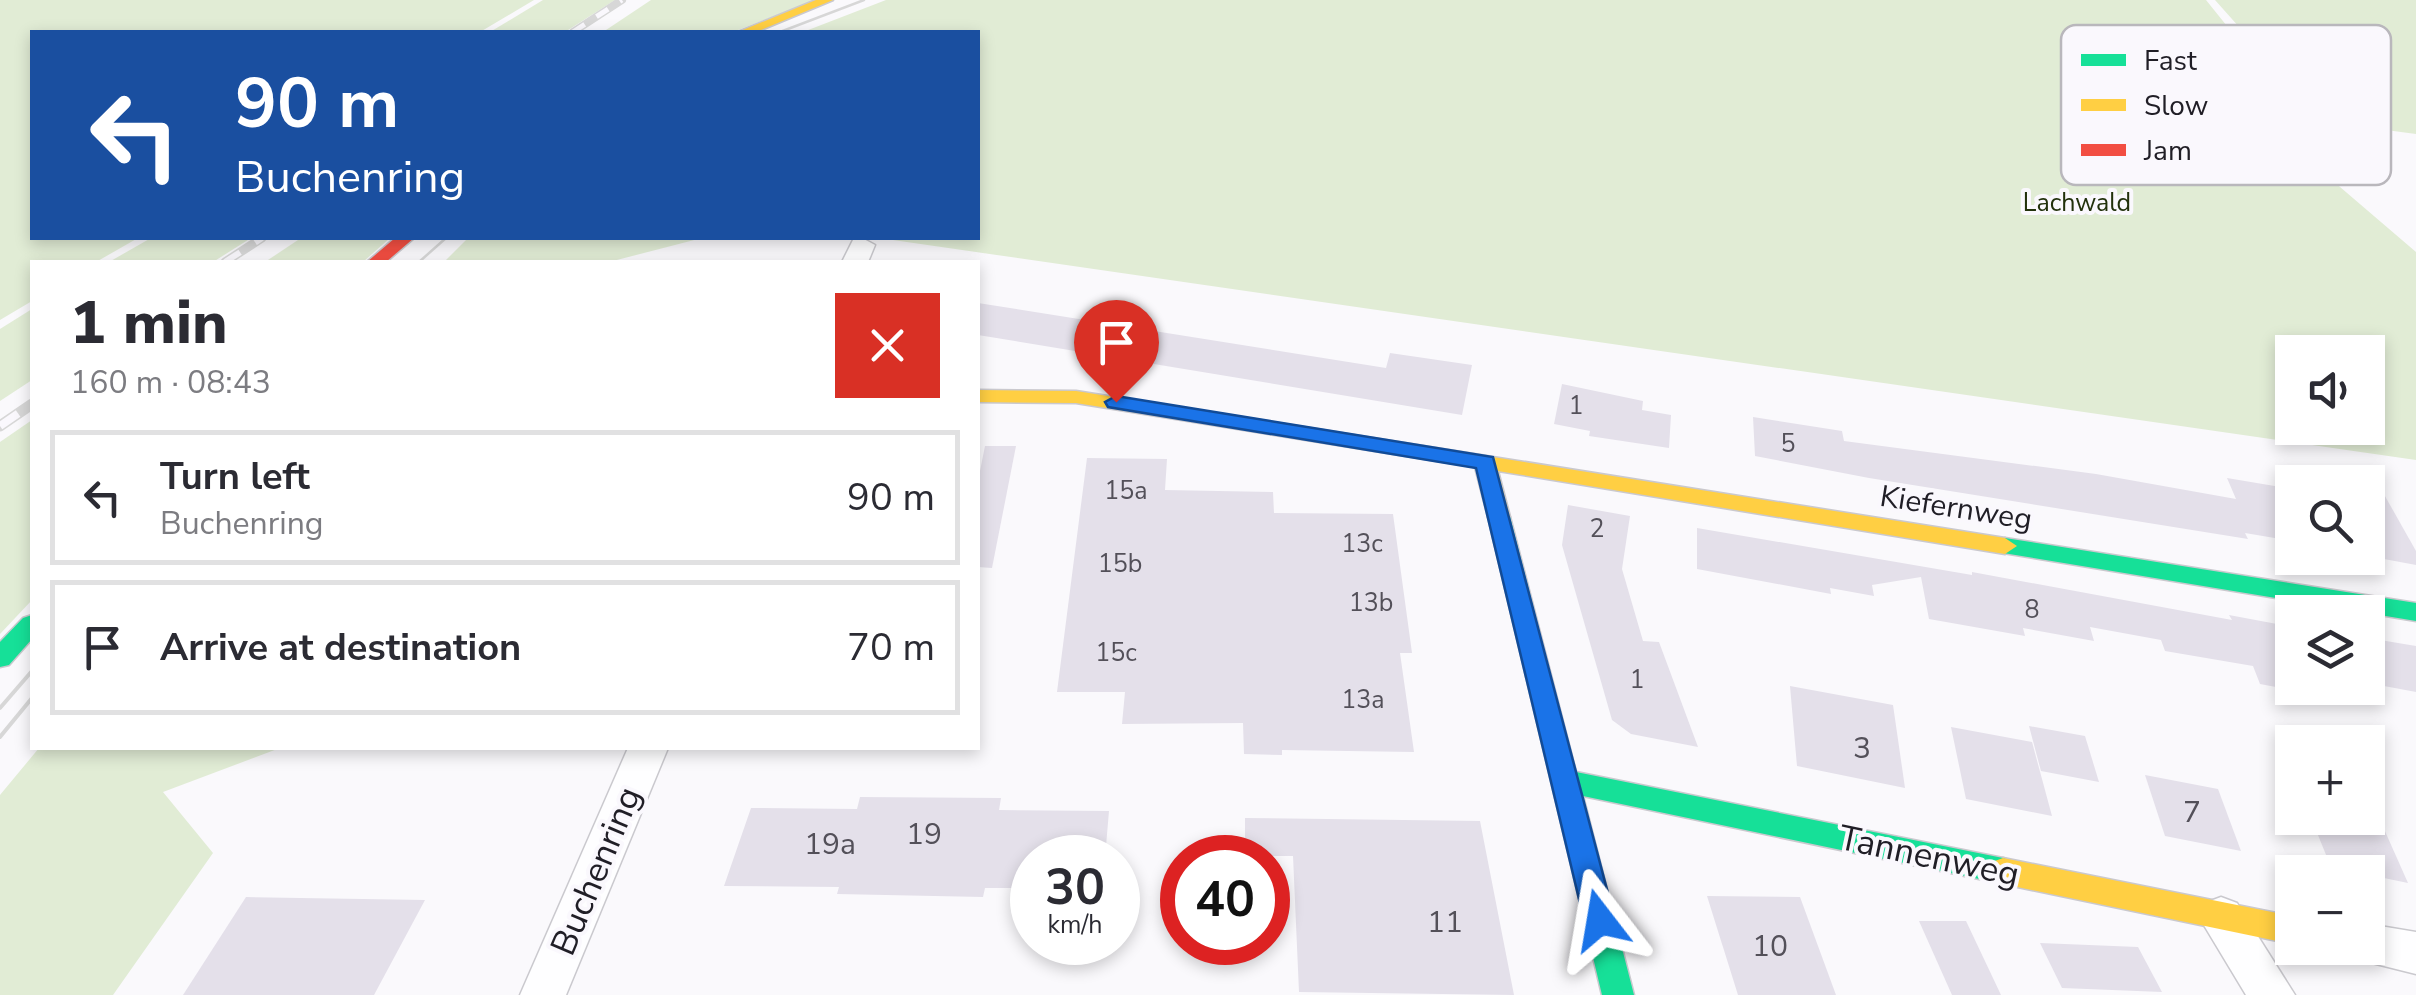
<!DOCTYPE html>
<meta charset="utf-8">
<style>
body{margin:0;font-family:"Nunito Sans",sans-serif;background:#f2f2f3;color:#2b2b33;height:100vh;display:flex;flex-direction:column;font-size:38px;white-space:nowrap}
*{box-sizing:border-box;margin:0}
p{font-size:32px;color:#7c7c81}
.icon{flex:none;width:55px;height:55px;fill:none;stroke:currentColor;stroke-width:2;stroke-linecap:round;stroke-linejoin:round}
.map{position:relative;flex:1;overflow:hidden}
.drawer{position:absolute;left:30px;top:260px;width:950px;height:490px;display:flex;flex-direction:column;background:#fff;border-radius:0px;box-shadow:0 5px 15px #0003}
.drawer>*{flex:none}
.top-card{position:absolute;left:30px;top:30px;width:950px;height:210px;border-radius:0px;box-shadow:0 5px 15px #0003;background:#1a4fa0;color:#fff;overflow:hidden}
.controls{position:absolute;left:2275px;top:335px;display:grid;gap:20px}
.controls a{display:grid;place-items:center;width:110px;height:110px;border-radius:0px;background:#fff;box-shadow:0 5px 15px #0003;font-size:50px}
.speed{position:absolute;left:1010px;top:835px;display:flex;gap:20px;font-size:50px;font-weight:700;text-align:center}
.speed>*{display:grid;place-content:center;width:130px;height:130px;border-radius:50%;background:#fff;box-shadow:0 5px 15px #0003;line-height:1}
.speed small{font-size:25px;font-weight:400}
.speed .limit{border:15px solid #d22;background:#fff;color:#111}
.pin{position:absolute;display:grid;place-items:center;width:85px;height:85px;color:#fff;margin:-102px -42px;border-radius:50% 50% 50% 0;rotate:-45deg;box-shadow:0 0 10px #0007}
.pin .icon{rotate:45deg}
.me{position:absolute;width:110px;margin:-55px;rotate:346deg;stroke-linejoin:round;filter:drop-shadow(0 0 8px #0008)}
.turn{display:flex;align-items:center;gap:35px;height:210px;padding:0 40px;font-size:45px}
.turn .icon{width:130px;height:130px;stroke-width:2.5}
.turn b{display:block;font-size:70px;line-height:85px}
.round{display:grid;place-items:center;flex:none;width:105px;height:105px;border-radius:0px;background:#f2f2f3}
.summary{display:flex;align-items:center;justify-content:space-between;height:170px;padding:0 40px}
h1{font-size:60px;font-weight:800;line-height:75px}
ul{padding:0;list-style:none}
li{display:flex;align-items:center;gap:30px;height:135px;margin:0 20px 15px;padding:0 20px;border:5px solid #e1e1e2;border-radius:0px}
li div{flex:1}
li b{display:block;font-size:38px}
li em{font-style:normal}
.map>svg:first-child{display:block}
</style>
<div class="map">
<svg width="2416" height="995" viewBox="0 0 2416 995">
<rect width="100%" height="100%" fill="#faf9fc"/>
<!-- green -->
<g fill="#e1ecd5" fill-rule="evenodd">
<polygon points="0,0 534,0 480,32 32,32 32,238 138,238 96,262 32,262 32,301 0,320"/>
<polygon points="543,0 615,0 565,32 490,32"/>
<polygon points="651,0 815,0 733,32 603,32"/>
<path d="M886,0H2206L2235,36L2264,122L2416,252V460L879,238H978V32H803ZM2292,352H2368V428H2292Z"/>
<polygon points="2215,0 2416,0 2416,134 2281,116 2248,37"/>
<polygon points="151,238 251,238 213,262 109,262"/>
<polygon points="301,238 390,238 363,262 265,262"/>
<polygon points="468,238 702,238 609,262 444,262"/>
<polygon points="32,309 32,380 0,401 0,329"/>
<polygon points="32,420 32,600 0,634 0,442"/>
<polygon points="39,748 280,748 163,792 213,853 113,995 0,995 0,795"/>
</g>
<!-- building -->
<g fill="#e4e0ea">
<polygon points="978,303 1386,368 1390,353 1472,365 1462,415 978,335"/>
<polygon points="1562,384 1643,401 1642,410 1671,415 1669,448 1589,436 1590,431 1554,424"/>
<polygon points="1753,417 1842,431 1844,441 2096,474 2236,499 2227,478 2292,489 2292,541 2245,533 2248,539 1869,478 1755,456"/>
<polygon points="985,446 1016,446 992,568 978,567 978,481"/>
<polygon points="1087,458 1167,459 1165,490 1273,492 1274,513 1393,514 1412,653 1400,653 1414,752 1282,750 1282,755 1244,754 1243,723 1122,724 1125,692 1057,692"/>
<polygon points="2368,466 2416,551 2416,565 2368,556"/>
<polygon points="1568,505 1630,516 1622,569 1643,641 1659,642 1698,747 1631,734 1612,720 1562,545"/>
<polygon points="1697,528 1972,575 1972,572 2232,620 2229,615 2277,624 2292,659 2292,690 2260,684 2253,666 2165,651 2161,640 2090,627 2094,641 2023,628 2025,636 1929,619 1921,577 1872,585 1874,596 1830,588 1831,594 1697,569"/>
<polygon points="2368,638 2416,646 2416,692 2368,683"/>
<polygon points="1790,686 1893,705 1905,788 1797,766"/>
<polygon points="2029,726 2085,736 2099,782 2041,771"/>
<polygon points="1951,727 2032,742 2052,816 1966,799"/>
<polygon points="2145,775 2218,789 2241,851 2165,836"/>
<polygon points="2368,793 2408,883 2331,867 2311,818 2364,818 2368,826"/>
<polygon points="860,797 1001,798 999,810 1109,811 1105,858 1032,858 1032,888 985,888 983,897 837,894 839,887 724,886 751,808 857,809"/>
<polygon points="1245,818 1480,821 1514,995 1299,992 1293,856 1245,856"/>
<polygon points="1707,896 1800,897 1836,995 1738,995"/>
<polygon points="246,897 425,900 374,995 183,995"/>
<polygon points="1919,921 1966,921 2001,995 1952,995"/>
<polygon points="2040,943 2138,947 2162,992 2062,988"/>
</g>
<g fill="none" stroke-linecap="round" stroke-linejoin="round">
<!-- street casing -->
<g stroke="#cac9ce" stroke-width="3">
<g id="street">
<polygon points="862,238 875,245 868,262 842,262 853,240"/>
<polygon points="628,748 668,748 566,995 520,995"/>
<polygon points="2221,897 2237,903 2295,995 2246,995 2199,917 2205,903"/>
<polygon points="2368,924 2416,932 2416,974 2352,958 2347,948 2368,948"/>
</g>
</g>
<!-- fast casing -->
<g stroke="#cac9ce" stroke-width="3">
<g id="fast">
<polygon points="1499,510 1510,517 1576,772 2003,858 2014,862 2018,871 2014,880 2003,884 1583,796 1634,995 1602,995 1488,517"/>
<polygon points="2005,538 2416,603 2416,621 1997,552 1993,546"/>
<polygon points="32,615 32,639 9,665 0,667 0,642 23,618"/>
</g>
</g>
<!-- slow casing -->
<g stroke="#cac9ce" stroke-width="3">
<g id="slow">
<polygon points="816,0 833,0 756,32 738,32"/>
<polygon points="978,390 1076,391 2005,538 2017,546 2005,554 1498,471 1510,517 1499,524 1488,517 1475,467 1076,403 978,402"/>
<polygon points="2003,858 2292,916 2292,944 2003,884 1992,880 1988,871 1992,862"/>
</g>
</g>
<!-- jam casing -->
<g stroke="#cac9ce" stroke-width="3">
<polygon id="jam" points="395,238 414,238 386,262 367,262"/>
</g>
<!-- street -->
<use href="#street" fill="#fefeff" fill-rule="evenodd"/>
<!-- fast -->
<use href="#fast" fill="#16e098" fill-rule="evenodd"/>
<!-- slow -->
<use href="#slow" fill="#ffcf43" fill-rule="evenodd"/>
<!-- jam -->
<use href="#jam" fill="#f24e42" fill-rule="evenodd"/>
<!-- tram-far1 -->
<g stroke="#d7d7d7" stroke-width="2.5">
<polyline points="780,32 864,0"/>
<polyline points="419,262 446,238"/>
</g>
<!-- tram -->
<g stroke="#d7d7d7" stroke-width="4">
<polyline points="0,708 32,671"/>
<polyline points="0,737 32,698"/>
</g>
<!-- rail-far2 casing -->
<g stroke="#d7d7d7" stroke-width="8">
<polyline id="rail-far2" points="573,32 622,0"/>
</g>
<!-- rail-far1 casing -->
<g stroke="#d7d7d7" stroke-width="9">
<polyline id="rail-far1" points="225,262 262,238"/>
</g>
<!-- rail casing -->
<g stroke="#d7d7d7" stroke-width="11">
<polyline id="rail" points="0,426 32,404"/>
</g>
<!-- rail-far2 -->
<use href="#rail-far2" stroke="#faf8fd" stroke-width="5" stroke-dasharray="14" stroke-linecap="butt"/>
<!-- rail-far1 -->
<use href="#rail-far1" stroke="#faf8fd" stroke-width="6" stroke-dasharray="18" stroke-linecap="butt"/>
<!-- rail -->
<use href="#rail" stroke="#faf8fd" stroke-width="8" stroke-dasharray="22" stroke-linecap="butt"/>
</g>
<!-- route -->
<polygon fill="#1a73e8" stroke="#114b97" stroke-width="2.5" points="1116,396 1493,457 1615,920 1611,930 1600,934 1588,930 1584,920 1476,468 1108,407 1105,402"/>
<g text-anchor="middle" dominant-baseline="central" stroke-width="8" stroke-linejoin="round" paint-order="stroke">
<!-- far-park labels -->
<g font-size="25" fill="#22310c" stroke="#faf8fd">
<text x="2077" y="203">Lachwald</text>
</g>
<!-- number labels -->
<g font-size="25" fill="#535059">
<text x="1576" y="406">1</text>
<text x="1788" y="444">5</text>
<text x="1126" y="491">15a</text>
<text x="1597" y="529">2</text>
<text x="1362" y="544">13c</text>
<text x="1120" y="564">15b</text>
<text x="1371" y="603">13b</text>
<text x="2032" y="610">8</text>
<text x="1116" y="653">15c</text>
<text x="1637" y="680">1</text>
<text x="1363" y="700">13a</text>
</g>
<!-- street labels -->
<g font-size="30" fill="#201e26" stroke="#faf8fd">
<text transform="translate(1956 508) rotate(9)">Kiefernweg</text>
</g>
<!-- near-number labels -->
<g font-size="30" fill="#535059">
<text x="1862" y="748">3</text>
<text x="2192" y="812">7</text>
<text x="924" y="834">19</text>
<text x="830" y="844">19a</text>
<text x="1445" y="922">11</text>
<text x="1770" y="946">10</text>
</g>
<!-- near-street labels -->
<g font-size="35" fill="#201e26" stroke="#faf8fd">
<text transform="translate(1929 856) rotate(12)">Tannenweg</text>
<text transform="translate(596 871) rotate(-67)">Buchenring</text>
</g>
</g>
<!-- legend -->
<rect x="2061" y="25" width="330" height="160" rx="15" fill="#faf8fd" stroke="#b9b7bc" stroke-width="2.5"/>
<rect x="2081" y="54" width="45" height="12" fill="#16e098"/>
<rect x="2081" y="99" width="45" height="12" fill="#ffcf43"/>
<rect x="2081" y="144" width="45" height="12" fill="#f24e42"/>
<g font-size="28" fill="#201e26">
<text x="2144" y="70">Fast</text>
<text x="2144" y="115">Slow</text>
<text x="2144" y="160">Jam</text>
</g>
</svg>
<div class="controls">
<a><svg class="icon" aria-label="sound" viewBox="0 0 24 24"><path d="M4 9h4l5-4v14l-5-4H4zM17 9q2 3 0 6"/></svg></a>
<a><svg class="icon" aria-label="search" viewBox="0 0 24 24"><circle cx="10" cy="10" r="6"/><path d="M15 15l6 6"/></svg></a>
<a><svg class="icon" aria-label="layers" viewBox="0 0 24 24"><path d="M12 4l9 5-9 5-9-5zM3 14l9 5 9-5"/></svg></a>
<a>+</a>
<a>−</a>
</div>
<div class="speed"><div>30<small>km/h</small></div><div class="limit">40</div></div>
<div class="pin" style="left:1116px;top:402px;background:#d93025"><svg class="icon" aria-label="arrive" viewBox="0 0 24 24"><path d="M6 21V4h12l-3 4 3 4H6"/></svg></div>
<svg class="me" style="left:1600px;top:920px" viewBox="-20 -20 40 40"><path d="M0-17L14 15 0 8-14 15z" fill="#1a73e8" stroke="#fff" stroke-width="4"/></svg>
<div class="top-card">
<div class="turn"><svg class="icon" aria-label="left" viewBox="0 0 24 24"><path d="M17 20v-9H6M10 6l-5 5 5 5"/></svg><div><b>90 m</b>Buchenring</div></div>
</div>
<section class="drawer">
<div class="summary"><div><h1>1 min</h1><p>160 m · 08:43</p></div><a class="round" style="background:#d93025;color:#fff"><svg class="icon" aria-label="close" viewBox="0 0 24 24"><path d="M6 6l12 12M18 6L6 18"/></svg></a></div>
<ul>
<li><svg class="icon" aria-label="left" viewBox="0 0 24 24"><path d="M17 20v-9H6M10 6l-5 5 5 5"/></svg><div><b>Turn left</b><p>Buchenring</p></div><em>90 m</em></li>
<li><svg class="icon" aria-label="arrive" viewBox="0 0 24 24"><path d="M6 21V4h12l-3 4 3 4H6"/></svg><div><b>Arrive at destination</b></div><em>70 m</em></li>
</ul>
</section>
</div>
